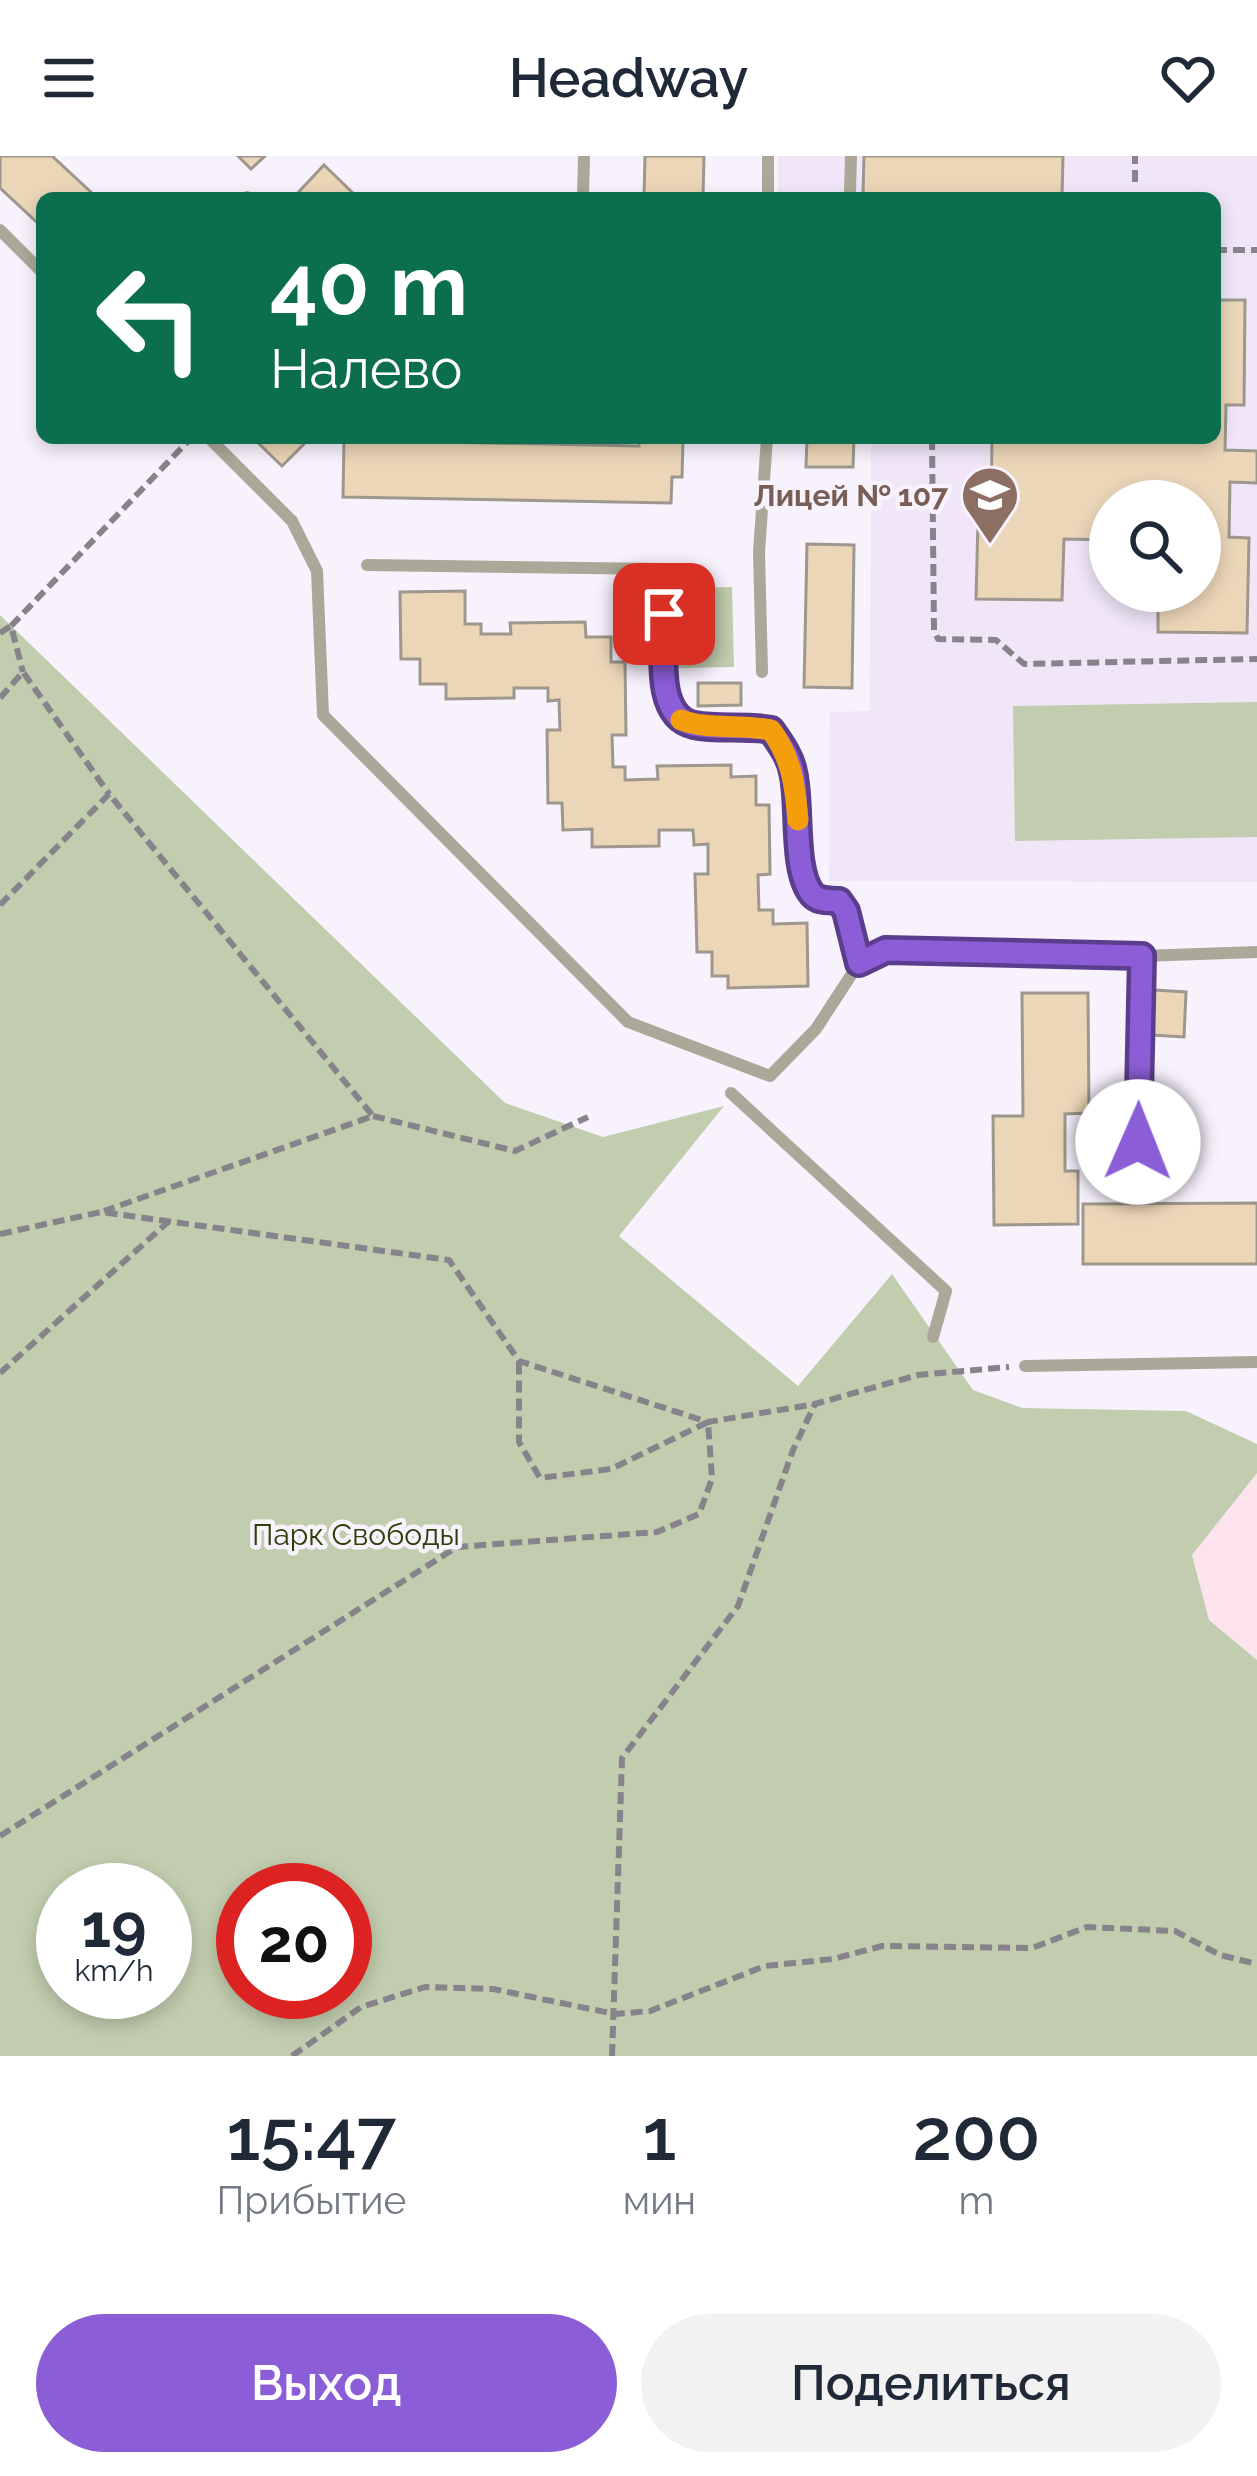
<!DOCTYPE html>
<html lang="ru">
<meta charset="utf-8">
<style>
body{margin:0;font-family:Raleway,sans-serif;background:#f2f2f3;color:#1f2937;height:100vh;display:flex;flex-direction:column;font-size:45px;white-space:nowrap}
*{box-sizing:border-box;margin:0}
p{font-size:39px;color:#747a83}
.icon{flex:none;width:66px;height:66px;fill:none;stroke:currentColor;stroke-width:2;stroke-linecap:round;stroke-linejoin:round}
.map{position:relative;height:1900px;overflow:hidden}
.sheet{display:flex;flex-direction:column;background:#fff;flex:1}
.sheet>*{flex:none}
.guide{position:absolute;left:36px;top:36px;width:1185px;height:252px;border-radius:18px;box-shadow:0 6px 18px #0003;background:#0b6e4f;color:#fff;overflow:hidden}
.fabs{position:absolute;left:1089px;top:324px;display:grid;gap:24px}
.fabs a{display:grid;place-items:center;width:132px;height:132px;border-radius:50%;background:#fff;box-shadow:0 6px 18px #0003;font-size:60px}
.speed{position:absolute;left:36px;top:1707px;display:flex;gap:24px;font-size:60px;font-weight:700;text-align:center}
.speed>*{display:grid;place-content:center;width:156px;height:156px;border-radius:50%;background:#fff;box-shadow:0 6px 18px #0003;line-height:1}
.speed small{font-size:30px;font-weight:400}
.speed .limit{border:18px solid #d22;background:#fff;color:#111}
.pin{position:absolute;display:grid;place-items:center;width:102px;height:102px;color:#fff;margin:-51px;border-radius:24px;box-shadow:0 6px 18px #0006}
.me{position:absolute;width:132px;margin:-66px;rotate:1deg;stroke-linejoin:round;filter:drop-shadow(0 0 9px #0008)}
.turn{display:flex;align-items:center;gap:42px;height:252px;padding:0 36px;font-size:54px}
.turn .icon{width:156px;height:156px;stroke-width:2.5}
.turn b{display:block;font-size:84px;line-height:102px}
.eta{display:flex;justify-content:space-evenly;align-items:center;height:204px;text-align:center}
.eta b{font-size:72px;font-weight:600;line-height:84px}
.cta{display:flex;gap:24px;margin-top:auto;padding:24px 36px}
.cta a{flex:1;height:138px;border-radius:72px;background:#8b5ed7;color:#fff;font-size:48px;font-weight:600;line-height:138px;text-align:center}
.cta a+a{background:#f2f2f3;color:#1f2937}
header{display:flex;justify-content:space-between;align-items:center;height:156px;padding:0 36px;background:#fff;font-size:54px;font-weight:600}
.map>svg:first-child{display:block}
</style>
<header><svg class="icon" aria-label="menu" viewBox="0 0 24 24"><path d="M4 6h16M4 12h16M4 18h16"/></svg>Headway<svg class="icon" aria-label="heart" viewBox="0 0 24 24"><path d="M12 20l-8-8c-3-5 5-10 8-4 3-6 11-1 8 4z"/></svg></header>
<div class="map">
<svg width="1257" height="1900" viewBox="0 0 1257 1900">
<rect width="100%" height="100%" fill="#f8f2fd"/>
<!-- built -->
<path fill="#f0e6f8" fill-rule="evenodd" d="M778,0H1257V726L829,725L830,556L870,555L871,282H1215V42H778ZM1110,345H1200V435H1110Z"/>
<!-- industrial -->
<polygon fill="#fce3ec" points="1257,1317 1257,1504 1209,1464 1192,1399"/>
<!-- green -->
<g fill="#c1cdae" fill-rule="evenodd">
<polygon points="732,431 734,511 672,512 670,432"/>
<path d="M0,459L505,947L603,981L724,950L619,1080L798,1230L892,1118L973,1234L1022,1252L1186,1255L1257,1288V1317L1192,1399L1209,1464L1257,1504V1900H0ZM63,1734H165V1836H63ZM243,1734H345V1836H243Z"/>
<polygon points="1257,546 1257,681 1015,685 1013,550"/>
</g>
<!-- building -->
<g fill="#ebd6b8" stroke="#9d978d" stroke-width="3">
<polygon points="0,0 52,0 93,38 89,42 42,42 42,71 0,32"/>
<polygon points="238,0 265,0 251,13"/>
<polygon points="645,0 704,0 703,42 644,42"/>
<polygon points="864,0 1063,0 1062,41 863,38"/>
<polygon points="324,9 358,42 293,42"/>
<polygon points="1215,144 1245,144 1244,249 1226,249 1225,294 1257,295 1257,327 1230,326 1229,381 1249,382 1247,477 1158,476 1158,437 1200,435 1200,345 1110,345 1110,384 1064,383 1062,444 976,443 978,366 991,366 992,282 1215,282"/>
<polygon points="253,282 310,282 282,310"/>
<polygon points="639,282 698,282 698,285 683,285 682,321 672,321 671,347 343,341 344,284 639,290"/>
<polygon points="807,282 854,282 853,311 806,311"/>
<polygon points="807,388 854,389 852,532 804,531"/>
<polygon points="465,435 465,468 481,468 481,478 511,478 510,467 585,466 586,481 611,481 611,506 625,506 626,579 612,579 613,611 625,611 625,624 658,623 657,610 731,609 731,621 756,620 756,649 769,649 770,718 758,719 759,754 773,754 773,768 807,767 808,830 728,832 728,820 712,820 712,796 697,796 695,718 708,718 708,688 694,689 693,674 659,674 659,690 592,691 592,673 563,674 562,647 548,647 547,574 560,574 559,544 548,545 548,532 514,532 514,542 446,543 446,528 420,528 420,503 401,503 400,436"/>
<polygon points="698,527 741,527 741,549 698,550"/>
<polygon points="1154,834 1186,836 1184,881 1152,879"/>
<polygon points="1022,837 1088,837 1089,957 1065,958 1065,1015 1078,1015 1078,1068 994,1069 993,960 1023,960"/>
<polygon points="1257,1047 1257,1108 1083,1108 1083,1048"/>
</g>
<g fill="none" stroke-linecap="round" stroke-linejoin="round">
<!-- path -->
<g stroke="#87838a" stroke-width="6" stroke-dasharray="12 6" stroke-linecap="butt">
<polyline points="1135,26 1135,0"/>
<polyline points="1215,94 1257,94"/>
<polyline points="932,282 934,474 938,483 996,484 1024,508 1257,503"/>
<polyline points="11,470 191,282"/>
<polyline points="0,477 11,470 23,516"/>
<polyline points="0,542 23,516 109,638"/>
<polyline points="0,749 109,638 373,960 104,1055"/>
<polyline points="373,960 515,995 588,961"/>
<polyline points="0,1078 101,1056 449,1104 519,1205 708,1266 815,1248 918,1219 1009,1211"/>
<polyline points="0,1217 168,1066"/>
<polyline points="0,1680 457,1391 657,1376 699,1358 712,1323 708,1266 611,1313 540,1322 519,1286 519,1205"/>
<polyline points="292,1900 361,1851 425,1831 493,1833 615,1858 650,1855 765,1810 833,1803 882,1790 1032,1792 1087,1771 1175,1775 1220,1799 1257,1808"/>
<polyline points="612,1900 622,1602 738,1450 793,1294 815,1248"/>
</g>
<!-- lane -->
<g stroke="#aba899" stroke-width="12">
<polyline points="850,36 851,0"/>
<polyline points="247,41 248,42"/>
<polyline points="583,42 584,0"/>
<polyline points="768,42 768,0"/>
<polyline points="0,74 42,116"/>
<polyline points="209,282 292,365 317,415 323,559 628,866 770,920 816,873 859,807 886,794 1142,800 1257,796"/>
<path d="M367,409L662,413L668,546C687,581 736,567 771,574C780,587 790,600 793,616C801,647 792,715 812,738C819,746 829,744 839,745L846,755L859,807"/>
<polyline points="762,516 759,396 767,282"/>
<polyline points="731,937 946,1135 933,1181"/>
<polyline points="1138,986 1142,800"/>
<polyline points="1025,1210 1257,1206"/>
</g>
</g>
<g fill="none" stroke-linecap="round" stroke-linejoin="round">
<!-- route casing -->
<g stroke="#5a3d8c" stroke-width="30">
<path id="route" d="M664,458C665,491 653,560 694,569C718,574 746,569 771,574C780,587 790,600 793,616C801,647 792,714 812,738C819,746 829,744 839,745L846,755L859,807L886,794L1142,800L1138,986"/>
</g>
<!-- route -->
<use href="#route" stroke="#8b5ed7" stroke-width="21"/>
<!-- slow -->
<path stroke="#f59e0b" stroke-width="21" d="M681,564C708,574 741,568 771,574C792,603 795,629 798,664"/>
</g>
<!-- icons -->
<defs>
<g id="school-pin" transform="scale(3)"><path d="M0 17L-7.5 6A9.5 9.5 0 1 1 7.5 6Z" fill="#8d6e63" stroke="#f8f2fd"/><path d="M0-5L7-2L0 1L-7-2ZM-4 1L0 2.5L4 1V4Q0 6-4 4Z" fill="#fff"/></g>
</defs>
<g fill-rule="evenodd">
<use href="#school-pin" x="990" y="339"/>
</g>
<g text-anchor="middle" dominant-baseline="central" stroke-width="9" stroke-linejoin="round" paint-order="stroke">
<!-- education labels -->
<g font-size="30" font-weight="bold" fill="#785e54" stroke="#f8f2fd" text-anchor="end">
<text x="948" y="339">Лицей № 107</text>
</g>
<!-- park labels -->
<g font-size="30" fill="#2f3e09" stroke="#f8f2fd">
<text x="356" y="1378">Парк Свободы</text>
</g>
</g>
</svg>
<div class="fabs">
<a><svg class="icon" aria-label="search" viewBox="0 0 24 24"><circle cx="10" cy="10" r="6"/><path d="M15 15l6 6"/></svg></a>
</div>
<div class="speed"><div>19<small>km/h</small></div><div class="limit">20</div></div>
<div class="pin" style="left:664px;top:458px;background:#d93025"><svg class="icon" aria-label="arrive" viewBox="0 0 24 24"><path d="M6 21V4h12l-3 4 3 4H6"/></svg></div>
<svg class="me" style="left:1138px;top:986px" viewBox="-20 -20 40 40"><circle r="19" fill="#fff"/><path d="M0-13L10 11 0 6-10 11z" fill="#8b5ed7"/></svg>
<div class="guide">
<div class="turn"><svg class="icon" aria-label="left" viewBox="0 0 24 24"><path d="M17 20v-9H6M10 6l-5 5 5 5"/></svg><div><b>40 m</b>Налево</div></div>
</div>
</div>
<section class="sheet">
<div class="eta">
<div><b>15:47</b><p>Прибытие</p></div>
<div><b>1</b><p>мин</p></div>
<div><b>200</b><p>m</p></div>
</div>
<div class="cta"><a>Выход</a><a>Поделиться</a></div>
</section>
